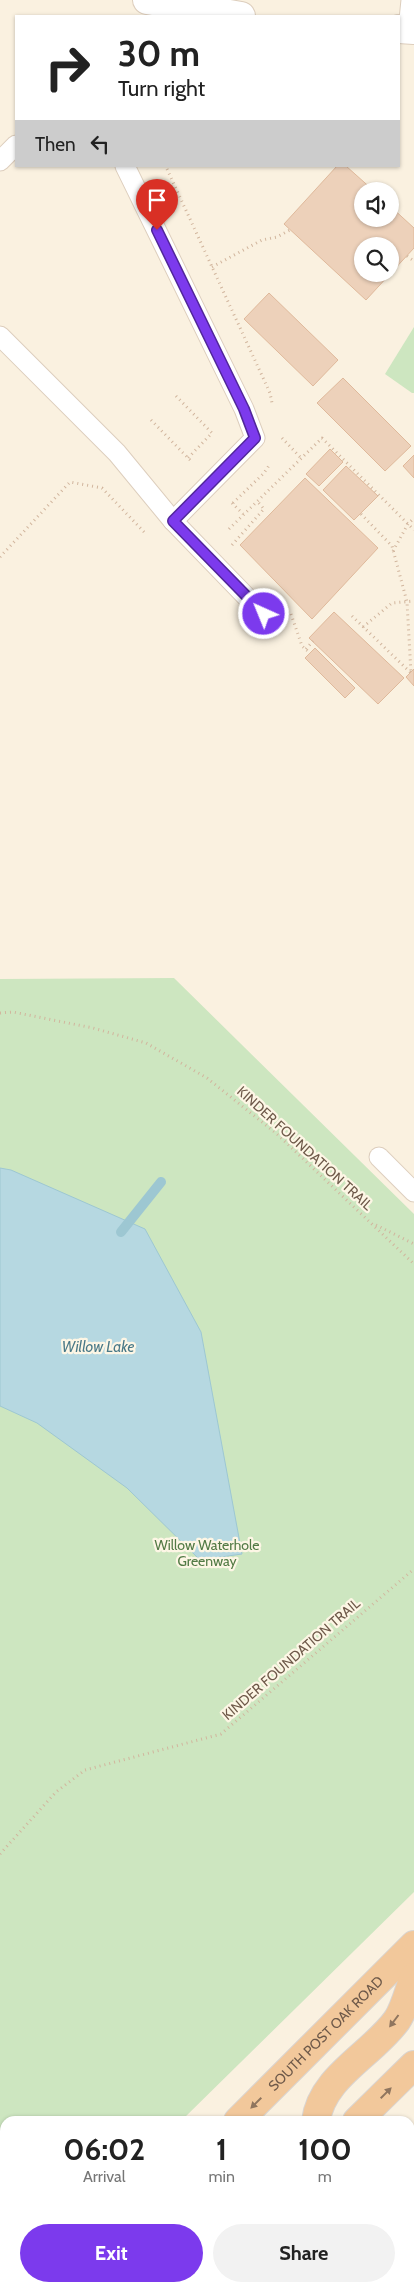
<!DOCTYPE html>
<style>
body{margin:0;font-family:Cabin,sans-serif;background:#f2f2f2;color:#222;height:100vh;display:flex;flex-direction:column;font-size:19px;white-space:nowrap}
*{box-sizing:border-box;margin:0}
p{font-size:16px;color:#767676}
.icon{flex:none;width:28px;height:28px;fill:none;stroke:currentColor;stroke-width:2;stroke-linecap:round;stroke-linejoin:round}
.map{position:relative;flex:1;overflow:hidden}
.details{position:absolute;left:0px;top:2116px;width:415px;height:176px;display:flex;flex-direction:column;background:#fff;border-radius:15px 15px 0 0;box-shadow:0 1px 4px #0004}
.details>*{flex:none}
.guide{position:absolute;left:15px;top:15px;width:385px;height:152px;border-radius:0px;box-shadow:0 1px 4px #0004;background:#fff;color:#222;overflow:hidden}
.tools{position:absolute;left:354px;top:182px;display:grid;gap:10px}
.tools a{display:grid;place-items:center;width:45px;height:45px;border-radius:50%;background:#fff;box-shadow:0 1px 4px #0004;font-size:25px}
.pin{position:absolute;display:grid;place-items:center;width:42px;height:42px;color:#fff;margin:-51px -21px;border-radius:50% 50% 50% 0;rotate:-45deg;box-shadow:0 0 5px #0007}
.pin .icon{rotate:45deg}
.me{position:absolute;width:55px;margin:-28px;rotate:316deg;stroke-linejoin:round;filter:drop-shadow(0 0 4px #0008)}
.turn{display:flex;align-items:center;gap:18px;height:105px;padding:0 20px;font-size:22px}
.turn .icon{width:65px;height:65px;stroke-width:2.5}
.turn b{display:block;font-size:35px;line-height:42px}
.then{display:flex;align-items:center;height:48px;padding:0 20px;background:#0003;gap:10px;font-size:19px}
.eta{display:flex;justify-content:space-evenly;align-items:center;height:85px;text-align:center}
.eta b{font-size:30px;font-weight:700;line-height:35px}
.button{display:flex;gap:10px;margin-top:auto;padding:10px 20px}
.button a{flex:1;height:58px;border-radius:30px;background:#7c3aed;color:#fff;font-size:20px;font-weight:700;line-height:58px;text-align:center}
.button a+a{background:#f2f2f2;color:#222}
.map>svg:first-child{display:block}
</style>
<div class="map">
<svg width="414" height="2292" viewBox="0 0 414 2292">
<rect width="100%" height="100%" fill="#faf1e0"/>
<!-- green -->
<g fill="#cde6c0">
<polygon points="414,327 414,393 412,393 385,374"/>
<polygon points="174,978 414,1214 414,1892 181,2121 5,2121 5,2288 11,2288 7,2292 0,2292 0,979"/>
<polygon points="414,2129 414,2292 250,2292 255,2288 410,2288 410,2133"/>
</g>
<!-- water -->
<polygon fill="#b6d8e1" stroke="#9dc7d2" points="0,1168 11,1170 145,1229 201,1332 242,1554 200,1560 127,1488 37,1423 0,1406"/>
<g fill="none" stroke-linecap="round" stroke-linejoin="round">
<!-- stream -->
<polyline stroke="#9dc7d2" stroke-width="10" points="121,1232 161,1182"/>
</g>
<!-- building -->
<g fill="#edd1ba" stroke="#dfb99b">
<polygon points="337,166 346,166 374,191 362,191 362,219 390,219 390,206 414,228 414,248 390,274 390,246 362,246 362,274 390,274 366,300 284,224"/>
<polygon points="269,293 338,360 313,386 244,319"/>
<polygon points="343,378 411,446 385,471 317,403"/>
<polygon points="330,449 343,462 319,486 306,474"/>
<polygon points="414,455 414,478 403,466"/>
<polygon points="346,466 378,496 354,520 323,490"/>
<polygon points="305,478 378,548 312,619 240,545"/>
<polygon points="334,612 404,678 378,704 309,638"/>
<polygon points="315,648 355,688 345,698 305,658"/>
<polygon points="414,669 414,686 406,677"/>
</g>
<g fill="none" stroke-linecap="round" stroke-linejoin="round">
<!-- service casing -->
<g stroke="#ddcebd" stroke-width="21">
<g id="service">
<polyline points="408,30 411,0"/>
<polyline points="0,161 16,145"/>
<polyline points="125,166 244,409 255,438 173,521"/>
<polyline points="0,336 117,453 173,521 263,614"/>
<polyline points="379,1157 414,1192"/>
</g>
</g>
<!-- tertiary casing -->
<g stroke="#ddcebd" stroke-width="30">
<g id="tertiary">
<polyline points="147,0 241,16"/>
<polyline points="399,29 414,30"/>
</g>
</g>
<!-- trunk casing -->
<g stroke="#d9d4d0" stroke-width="30">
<g id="trunk">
<path id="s1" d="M238,2121L414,1945"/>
<path d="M316,2121C321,2077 373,2054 397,2020C405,2008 409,1990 414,1977"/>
<polyline points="357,2121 414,2065"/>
<polyline points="68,2292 72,2288"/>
<polyline points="137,2292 142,2288"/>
<polyline points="188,2292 192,2288"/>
</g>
</g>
<!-- path -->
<g stroke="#d1b59d" stroke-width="3" stroke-dasharray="1 4" stroke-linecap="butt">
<polyline points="167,169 270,393 272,403"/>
<polyline points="407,256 414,261"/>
<polyline points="212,267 262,240 277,237 290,230"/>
<polyline points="176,396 212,433 188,458"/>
<polyline points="151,420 192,462"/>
<polyline points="282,438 301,458"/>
<polyline points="232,503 243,514"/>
<polyline points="233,503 264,473 270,464"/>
<polyline points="361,514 392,546 407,602 411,673"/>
<polyline points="229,529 322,438 414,530"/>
<polyline points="232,545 264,509 257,501"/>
<polyline points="393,551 408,524 414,518"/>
<polyline points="0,557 70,482 102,488 146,534"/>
<polyline points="291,614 302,646 310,653"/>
<polyline points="352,616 411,673"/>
<polyline points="363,627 392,603 414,601"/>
<polyline points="306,649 313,641"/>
<polyline points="0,1013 13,1012 93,1028 146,1043 207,1078 277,1134 414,1264"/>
<polyline points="376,1225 414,1244"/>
<polyline points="0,1854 56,1792 85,1770 221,1734 414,1569"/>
<polyline points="410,2222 414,2213"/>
<polyline points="376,2292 378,2288"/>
</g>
<!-- service -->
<use href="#service" stroke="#fff" stroke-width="19"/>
<!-- tertiary -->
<use href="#tertiary" stroke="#fff" stroke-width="28"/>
<!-- trunk -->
<use href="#trunk" stroke="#f2c89b" stroke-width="28"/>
</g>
<!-- one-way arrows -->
<defs><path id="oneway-solid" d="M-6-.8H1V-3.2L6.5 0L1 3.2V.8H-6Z" transform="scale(1.25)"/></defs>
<g fill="#8f755e">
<use href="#oneway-solid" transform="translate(394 2021) rotate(127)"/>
<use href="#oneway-solid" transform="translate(386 2093) rotate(-45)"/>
<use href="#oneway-solid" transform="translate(256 2103) rotate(135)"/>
</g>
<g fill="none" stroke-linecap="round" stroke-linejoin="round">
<!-- route casing -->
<g stroke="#51269a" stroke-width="12">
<polyline id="route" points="157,230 244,409 255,438 173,521 264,614"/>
</g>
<!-- route -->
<use href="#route" stroke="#7c3aed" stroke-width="9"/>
</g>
<g text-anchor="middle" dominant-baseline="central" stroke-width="4.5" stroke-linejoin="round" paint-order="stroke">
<!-- street labels -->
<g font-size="14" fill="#6e5949" stroke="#fdf6e5">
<text transform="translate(305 1148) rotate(42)">KINDER FOUNDATION TRAIL</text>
<text transform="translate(291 1659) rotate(-41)">KINDER FOUNDATION TRAIL</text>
<text stroke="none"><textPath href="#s1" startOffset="124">SOUTH POST OAK ROAD</textPath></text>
</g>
<!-- park labels -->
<g font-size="14" fill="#527a45" stroke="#fdf6e5">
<text x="207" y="1545">Willow Waterhole<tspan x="207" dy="16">Greenway</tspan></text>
</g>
<!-- water labels -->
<g font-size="15" font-style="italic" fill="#487887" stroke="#fdf6e5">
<text x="98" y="1347">Willow Lake</text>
</g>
</g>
</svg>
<div class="tools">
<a><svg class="icon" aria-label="sound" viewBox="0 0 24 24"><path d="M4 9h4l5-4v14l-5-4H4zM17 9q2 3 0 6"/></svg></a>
<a><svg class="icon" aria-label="search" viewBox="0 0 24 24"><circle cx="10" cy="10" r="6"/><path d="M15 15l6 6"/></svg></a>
</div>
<div class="pin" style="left:157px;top:230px;background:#d93025"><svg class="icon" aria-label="arrive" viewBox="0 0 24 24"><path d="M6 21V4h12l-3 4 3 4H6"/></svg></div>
<svg class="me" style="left:264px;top:614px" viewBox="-20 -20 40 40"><circle r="17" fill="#7c3aed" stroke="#fff" stroke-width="3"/><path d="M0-11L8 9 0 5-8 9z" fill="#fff"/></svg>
<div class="guide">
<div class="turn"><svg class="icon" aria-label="right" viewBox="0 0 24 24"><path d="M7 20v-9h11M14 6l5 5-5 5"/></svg><div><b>30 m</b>Turn right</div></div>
<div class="then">Then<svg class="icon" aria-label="left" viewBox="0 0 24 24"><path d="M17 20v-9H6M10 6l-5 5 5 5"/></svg></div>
</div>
<section class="details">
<div class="eta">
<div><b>06:02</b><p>Arrival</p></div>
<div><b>1</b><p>min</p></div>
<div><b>100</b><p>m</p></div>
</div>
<div class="button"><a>Exit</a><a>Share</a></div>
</section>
</div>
